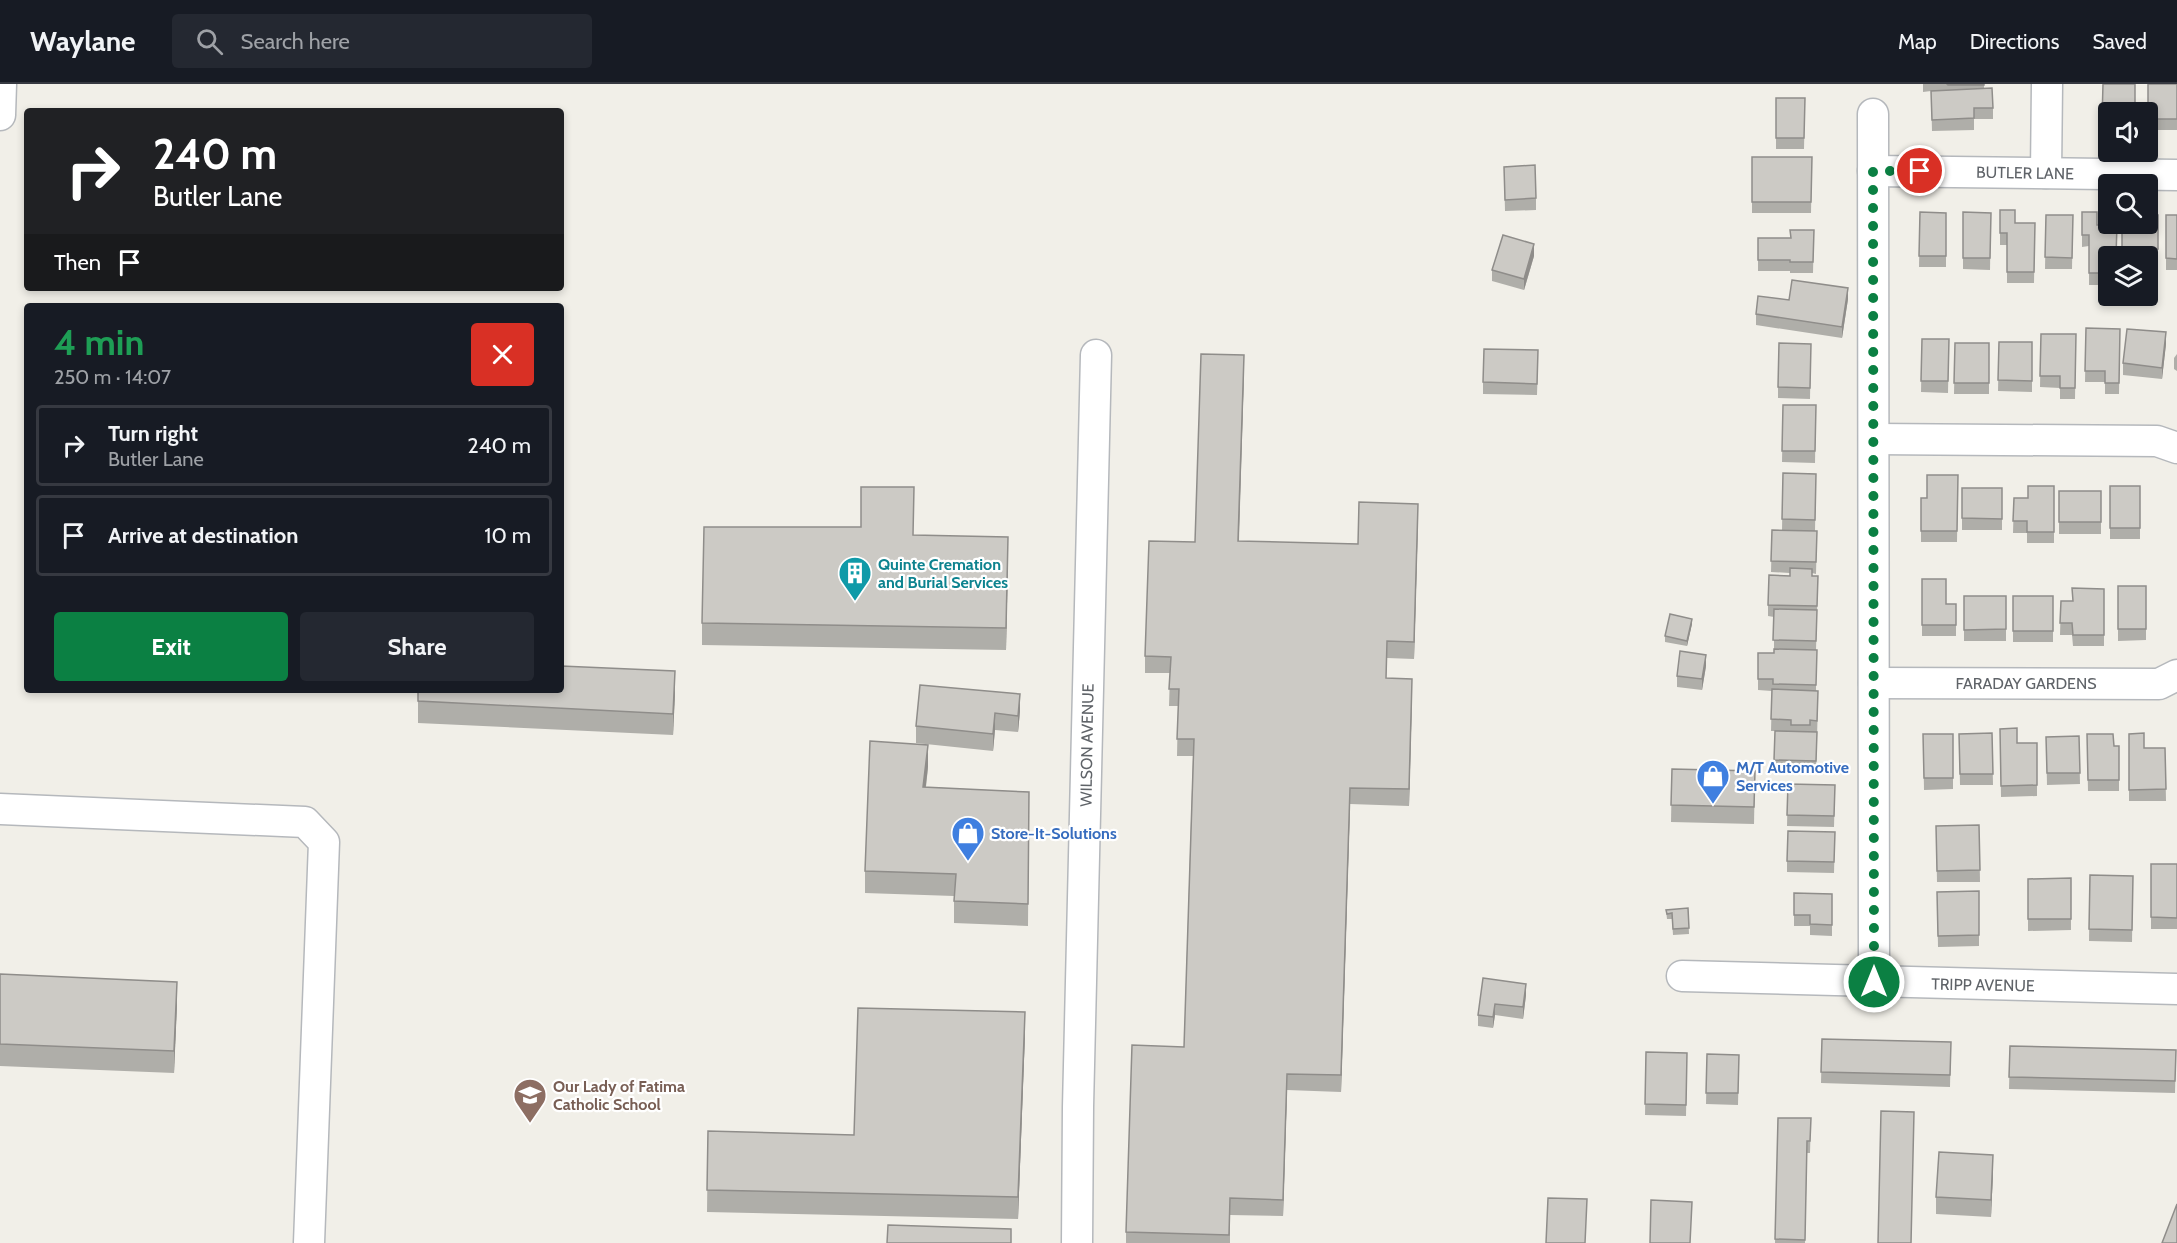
<!DOCTYPE html>
<meta charset="utf-8">
<style>
body{margin:0;font-family:Cabin,sans-serif;background:#242831;color:#f1f3f6;height:100vh;display:flex;flex-direction:column;font-size:22px;white-space:nowrap}
*{box-sizing:border-box;margin:0}
p{font-size:20px;color:#9ea1a6}
.icon{flex:none;width:33px;height:33px;fill:none;stroke:currentColor;stroke-width:2;stroke-linecap:round;stroke-linejoin:round}
.map{position:relative;flex:1;overflow:hidden}
.side{position:absolute;left:24px;top:219px;width:540px;height:390px;display:flex;flex-direction:column;background:#171b24;border-radius:6px;box-shadow:0 3px 9px #0003}
.side>*{flex:none}
.banner{position:absolute;left:24px;top:24px;width:540px;height:183px;border-radius:6px;box-shadow:0 3px 9px #0003;background:#202124;color:#fff;overflow:hidden}
.tools{position:absolute;left:2098px;top:18px;display:grid;gap:12px}
.tools a{display:grid;place-items:center;width:60px;height:60px;border-radius:6px;background:#171b24;box-shadow:0 3px 9px #0003;font-size:30px}
.pin{position:absolute;display:grid;place-items:center;width:51px;height:51px;color:#fff;margin:-26px;border:3px solid #fff;border-radius:50%;box-shadow:0 2px 6px #0007}
.me{position:absolute;width:66px;margin:-33px;rotate:0deg;stroke-linejoin:round;filter:drop-shadow(0 0 4px #0008)}
.turn{display:flex;align-items:center;gap:21px;height:126px;padding:0 30px;font-size:27px}
.turn .icon{width:78px;height:78px;stroke-width:2.5}
.turn b{display:block;font-size:42px;line-height:51px}
.then{display:flex;align-items:center;height:57px;padding:0 30px;background:#0003;gap:12px;font-size:22px}
.round{display:grid;place-items:center;flex:none;width:63px;height:63px;border-radius:6px;background:#242831}
.summary{display:flex;align-items:center;justify-content:space-between;height:102px;padding:0 30px}
h1{font-size:36px;font-weight:700;line-height:45px;color:#1e9e55}
.cta{display:flex;gap:12px;margin-top:auto;padding:12px 30px}
.cta a{flex:1;height:69px;border-radius:6px;background:#0b8043;color:#fff;font-size:24px;font-weight:700;line-height:69px;text-align:center}
.cta a+a{background:#242831;color:#f1f3f6}
ul{padding:0;list-style:none}
li{display:flex;align-items:center;gap:18px;height:81px;margin:0 12px 9px;padding:0 18px;border:3px solid #363941;border-radius:6px}
li div{flex:1}
li b{display:block;font-size:22px}
li em{font-style:normal}
header{display:flex;align-items:center;gap:36px;box-sizing:border-box;height:84px;padding:0 30px;background:#171b24;border-bottom:2px solid #363941}
header strong{font-size:28px}
nav{display:flex;gap:33px;margin-inline-start:auto;font-size:21px}
.search{width:420px;height:54px;background:#242831;display:flex;align-items:center;gap:15px;box-sizing:border-box;padding:0 21px;border-radius:6px;color:#9ea1a6;font-size:22px}
.map>svg:first-child{display:block}
</style>
<header>
<strong>Waylane</strong>
<div class="search"><svg class="icon" aria-label="search" viewBox="0 0 24 24"><circle cx="10" cy="10" r="6"/><path d="M15 15l6 6"/></svg>Search here</div>
<nav><a>Map</a><a>Directions</a><a>Saved</a></nav>
</header>
<div class="map">
<svg width="2177" height="1159" viewBox="0 0 2177 1159">
<rect width="100%" height="100%" fill="#f1efe8"/>
<g fill="none" stroke-linecap="round" stroke-linejoin="round">
<!-- minor casing -->
<g stroke="#b5b8bc" stroke-width="33">
<g id="minor">
<polyline points="1873,30 1874,898"/>
<polyline points="0,31 1,0"/>
<polyline points="1873,87 2177,91"/>
<polyline points="2046,89 2047,0"/>
<polyline points="1874,355 2157,357 2177,364"/>
<polyline points="1874,599 2159,600 2177,591"/>
<polyline points="0,725 305,738 324,758 309,1159"/>
<polyline points="1682,892 2177,905"/>
<polyline points="1077,1159 1078,1023 1096,271"/>
</g>
</g>
<!-- minor -->
<use href="#minor" stroke="#fff" stroke-width="30"/>
</g>
<!-- wall -->
<g fill="#afaea9">
<polygon points="1923,0 1984,0 1984,5 1993,24 1993,35 1974,35 1974,46 1932,47 1931,7 1923,8"/>
<polygon points="2103,0 2109,28 2109,48 2102,48"/>
<polygon points="2177,0 2177,46 2148,46 2148,28"/>
<polygon points="1776,14 1805,14 1804,65 1776,65"/>
<polygon points="1752,73 1812,73 1811,129 1752,129"/>
<polygon points="1504,83 1536,114 1536,126 1505,127"/>
<polygon points="2000,126 2015,139 2035,139 2034,199 2007,199 2007,161 2000,161"/>
<polygon points="1920,128 1946,129 1946,183 1919,183"/>
<polygon points="1963,128 1991,129 1990,186 1963,185"/>
<polygon points="2082,128 2097,141 2109,172 2109,201 2089,201 2089,162 2082,163"/>
<polygon points="2046,131 2073,131 2072,185 2045,185"/>
<polygon points="2158,131 2158,176 2148,176 2148,172 2122,172"/>
<rect x="2166" y="131" width="11" height="55"/>
<polygon points="1814,146 1813,189 1790,189 1790,187 1758,187 1758,154 1791,154"/>
<polygon points="1534,172 1524,206 1492,197 1492,186"/>
<polygon points="1848,215 1842,254 1756,241 1756,230 1789,216"/>
<polygon points="2086,244 2120,245 2119,310 2105,310 2105,298 2085,298"/>
<polygon points="2041,250 2076,250 2075,315 2060,315 2060,304 2040,303"/>
<polygon points="1922,255 1949,255 1948,309 1921,308"/>
<polygon points="1999,258 2032,258 2032,308 1998,307"/>
<polygon points="1955,259 1989,259 1989,310 1954,310"/>
<polygon points="1811,260 1810,315 1778,314 1778,303"/>
<polygon points="2166,260 2162,295 2123,291 2123,279"/>
<polygon points="2177,270 2177,287 2174,285 2174,274"/>
<polygon points="1538,278 1537,311 1483,310 1483,298"/>
<polygon points="1244,288 1239,457 1358,460 1418,436 1414,575 1387,574 1386,594 1412,612 1409,722 1350,720 1341,1008 1287,1006 1283,1132 1230,1131 1230,1159 1126,1159 1126,1148 1184,963 1193,672 1177,672 1178,622 1169,622 1170,589 1145,589 1145,572 1195,458"/>
<polygon points="1783,321 1816,321 1815,379 1782,378"/>
<polygon points="1783,389 1816,390 1815,447 1817,447 1816,490 1812,489 1812,492 1818,492 1816,566 1816,606 1818,618 1816,689 1774,688 1775,647 1771,647 1772,607 1758,606 1758,569 1774,569 1774,533 1768,532 1768,521 1790,492 1790,489 1771,488 1772,446 1782,447"/>
<polygon points="1958,391 1957,458 1921,458 1921,414 1927,414"/>
<polygon points="2054,402 2054,459 2027,459 2027,449 2013,449 2014,414 2028,414"/>
<rect x="2110" y="402" width="30" height="53"/>
<rect x="1962" y="404" width="40" height="42"/>
<rect x="2059" y="407" width="42" height="43"/>
<polygon points="913,451 1008,474 1006,566 702,561 702,539"/>
<polygon points="1922,495 1946,520 1956,520 1956,552 1922,552"/>
<polygon points="2118,502 2146,502 2146,556 2118,557"/>
<polygon points="2104,505 2104,562 2073,562 2072,551 2060,551 2061,517 2073,517"/>
<rect x="1964" y="512" width="42" height="45"/>
<rect x="2013" y="512" width="40" height="46"/>
<polygon points="1692,540 1687,562 1665,558 1665,552"/>
<polygon points="1706,582 1702,606 1677,603 1677,592"/>
<polygon points="920,601 1020,627 1018,648 995,646 993,667 916,659 916,642"/>
<polygon points="675,609 673,651 418,639 418,617"/>
<polygon points="2000,645 2017,659 2037,659 2037,712 2001,713"/>
<polygon points="1992,649 1993,701 1960,701 1959,650"/>
<polygon points="1923,650 1953,650 1953,705 1924,706"/>
<polygon points="2087,650 2114,662 2119,662 2119,707 2088,707"/>
<polygon points="2129,650 2144,664 2165,664 2166,717 2129,717"/>
<polygon points="2079,652 2080,700 2047,701 2046,653"/>
<polygon points="928,683 926,703 1029,708 1028,842 954,839 954,812 865,809 865,787"/>
<polygon points="1672,685 1755,687 1754,740 1671,738"/>
<polygon points="1788,700 1835,701 1834,743 1787,742"/>
<polygon points="1979,741 1980,798 1937,798 1936,742"/>
<polygon points="1835,748 1834,789 1787,788 1787,777"/>
<rect x="2151" y="780" width="26" height="65"/>
<polygon points="2090,791 2133,792 2132,858 2089,857"/>
<polygon points="2071,794 2071,846 2028,847 2028,795"/>
<polygon points="1979,807 1979,862 1938,863 1937,808"/>
<polygon points="1794,809 1832,810 1832,852 1810,851 1810,842 1794,842"/>
<polygon points="1688,824 1689,850 1673,851 1672,835 1667,835 1666,826"/>
<polygon points="0,890 177,920 174,989 0,982"/>
<polygon points="1526,900 1526,911 1523,935 1495,931 1493,944 1478,942 1478,931"/>
<polygon points="1025,950 1018,1135 707,1128 708,1047 854,1051"/>
<polygon points="1822,955 1951,958 1950,1003 1821,999"/>
<polygon points="2010,962 2176,966 2175,1009 2009,1005"/>
<polygon points="1646,968 1687,969 1686,1032 1645,1031"/>
<polygon points="1707,970 1739,971 1738,1021 1706,1020"/>
<polygon points="1778,1034 1811,1034 1810,1069 1807,1069 1805,1159 1775,1159"/>
<polygon points="1993,1088 1991,1133 1936,1130 1936,1113"/>
</g>
<!-- shaded-wall -->
<g fill="#8f8d8a">
<polygon points="1534,160 1534,172 1524,206 1524,195"/>
<polygon points="1848,204 1848,215 1842,254 1842,243"/>
<polygon points="2166,248 2166,260 2162,295 2162,284"/>
<polygon points="1244,271 1244,288 1238,473 1238,457"/>
<polygon points="1418,420 1418,436 1414,575 1414,558"/>
<polygon points="1008,453 1008,474 1006,566 1006,544"/>
<polygon points="1692,535 1692,540 1687,562 1687,557"/>
<polygon points="1706,571 1706,582 1702,606 1702,595"/>
<polygon points="675,587 675,609 673,651 673,630"/>
<polygon points="1412,595 1412,612 1409,722 1409,705"/>
<polygon points="1020,610 1020,627 1018,648 1018,632"/>
<polygon points="995,629 995,646 993,667 993,650"/>
<polygon points="928,661 928,683 923,725 923,703"/>
<polygon points="1350,704 1350,720 1341,1008 1341,991"/>
<polygon points="177,898 177,920 174,989 174,967"/>
<polygon points="1526,900 1526,911 1523,935 1523,923"/>
<polygon points="1495,920 1495,931 1493,944 1493,933"/>
<polygon points="1025,928 1025,950 1018,1135 1018,1113"/>
<polygon points="1287,990 1287,1006 1283,1132 1283,1116"/>
<polygon points="1993,1071 1993,1088 1991,1133 1991,1116"/>
</g>
<!-- building -->
<g fill="#cccac5" stroke="#8f8d8a" stroke-width="1.5">
<polygon points="1947,0 1984,0 1984,1 1948,1"/>
<polygon points="2103,0 2135,0 2135,28 2109,28 2109,36 2102,36"/>
<rect x="2148" y="0" width="29" height="35"/>
<polygon points="1992,4 1993,24 1974,24 1974,34 1932,36 1931,7"/>
<polygon points="1776,14 1805,14 1804,54 1776,54"/>
<polygon points="1752,73 1812,73 1811,118 1752,118"/>
<polygon points="1535,81 1536,114 1505,116 1504,83"/>
<polygon points="2000,126 2015,126 2015,139 2035,139 2034,188 2007,188 2007,149 2000,149"/>
<polygon points="1920,128 1946,129 1946,172 1919,172"/>
<polygon points="1963,128 1991,129 1990,174 1963,174"/>
<polygon points="2082,128 2097,128 2097,141 2117,141 2116,172 2109,172 2109,189 2089,189 2089,151 2082,151"/>
<polygon points="2046,131 2073,131 2072,174 2045,173"/>
<polygon points="2148,131 2158,131 2158,165 2135,165 2135,172 2122,172 2122,140 2148,140"/>
<polygon points="2166,131 2177,131 2177,175 2166,174"/>
<polygon points="1790,146 1814,146 1813,178 1790,178 1790,176 1758,176 1758,154 1791,154"/>
<polygon points="1503,151 1534,160 1524,195 1492,186"/>
<polygon points="1792,196 1848,204 1842,243 1756,230 1758,212 1789,216"/>
<polygon points="2086,244 2120,245 2119,299 2105,299 2105,287 2085,287"/>
<polygon points="2127,245 2166,248 2162,284 2123,279"/>
<polygon points="2041,250 2076,250 2075,304 2060,304 2060,292 2040,292"/>
<polygon points="1922,255 1949,255 1948,297 1921,297"/>
<polygon points="1999,258 2032,258 2032,297 1998,296"/>
<polygon points="1779,259 1811,260 1810,304 1778,303"/>
<polygon points="1955,259 1989,259 1989,299 1954,299"/>
<polygon points="1484,265 1538,266 1537,300 1483,298"/>
<polygon points="1201,270 1244,271 1238,457 1358,460 1359,418 1418,420 1414,558 1387,557 1386,594 1412,595 1409,705 1350,704 1341,991 1287,990 1283,1116 1230,1114 1229,1151 1126,1148 1132,961 1184,963 1194,655 1177,655 1179,605 1169,605 1171,573 1145,572 1149,457 1195,458"/>
<polygon points="1783,321 1816,321 1815,367 1782,367"/>
<polygon points="1783,389 1816,390 1815,436 1782,435"/>
<polygon points="1927,391 1958,391 1957,447 1921,447 1921,414 1927,414"/>
<polygon points="2028,402 2054,402 2054,448 2027,448 2027,437 2013,437 2014,414 2028,414"/>
<rect x="2110" y="402" width="30" height="42"/>
<polygon points="861,403 914,403 913,451 1008,453 1006,544 702,539 704,443 861,443"/>
<polygon points="1962,404 2002,404 2002,435 1962,434"/>
<rect x="2059" y="407" width="42" height="31"/>
<polygon points="1772,446 1817,447 1816,478 1771,477"/>
<polygon points="1790,484 1812,485 1812,492 1818,492 1817,522 1768,521 1769,491 1790,492"/>
<polygon points="1922,495 1946,495 1946,520 1956,520 1956,541 1922,541"/>
<rect x="2118" y="502" width="28" height="43"/>
<polygon points="2072,504 2104,505 2104,551 2073,551 2072,539 2060,539 2061,517 2073,517"/>
<polygon points="1964,512 2006,512 2006,545 1964,546"/>
<rect x="2013" y="512" width="40" height="35"/>
<polygon points="1774,525 1817,526 1816,557 1773,556"/>
<polygon points="1670,530 1692,535 1687,557 1665,552"/>
<polygon points="1774,565 1817,566 1816,601 1773,600 1773,595 1758,595 1758,569 1774,569"/>
<polygon points="1680,567 1706,571 1702,595 1677,592"/>
<polygon points="561,582 675,587 673,630 418,617 418,606 561,606"/>
<polygon points="920,601 1020,610 1018,632 995,629 993,650 916,642"/>
<polygon points="1772,605 1818,607 1817,637 1810,636 1810,641 1791,641 1791,636 1771,635"/>
<polygon points="2017,644 2017,659 2037,659 2037,701 2001,702 2000,645"/>
<polygon points="1775,647 1817,648 1816,677 1774,676"/>
<polygon points="1992,649 1993,690 1960,690 1959,650"/>
<polygon points="2144,649 2144,664 2165,664 2166,705 2129,706 2129,650"/>
<polygon points="1923,650 1953,650 1953,694 1924,694"/>
<polygon points="2087,650 2113,650 2114,662 2119,662 2119,696 2088,696"/>
<polygon points="2079,652 2080,689 2047,689 2046,653"/>
<polygon points="870,657 928,661 923,703 1029,708 1028,820 954,817 956,790 865,787"/>
<polygon points="1672,685 1755,687 1754,723 1671,721"/>
<polygon points="1788,700 1835,701 1834,732 1787,731"/>
<polygon points="1979,741 1980,786 1937,787 1936,742"/>
<polygon points="1788,747 1835,748 1834,778 1787,777"/>
<polygon points="2151,780 2177,780 2177,834 2151,833"/>
<polygon points="2090,791 2133,792 2132,846 2089,845"/>
<polygon points="2071,794 2071,835 2028,835 2028,795"/>
<polygon points="1979,807 1979,851 1938,852 1937,808"/>
<polygon points="1794,809 1832,810 1832,841 1810,840 1810,831 1794,831"/>
<polygon points="1688,824 1689,844 1673,845 1672,829 1667,830 1666,826"/>
<polygon points="0,890 177,898 174,967 0,960"/>
<polygon points="1483,894 1526,900 1523,923 1495,920 1493,933 1478,931"/>
<polygon points="858,924 1025,928 1018,1113 707,1106 708,1047 854,1051"/>
<polygon points="1822,955 1951,958 1950,991 1821,988"/>
<polygon points="2010,962 2176,966 2175,997 2009,993"/>
<polygon points="1646,968 1687,969 1686,1021 1645,1020"/>
<polygon points="1707,970 1739,971 1738,1009 1706,1009"/>
<polygon points="1881,1027 1914,1028 1911,1159 1878,1159"/>
<polygon points="1778,1034 1811,1034 1810,1057 1807,1057 1805,1156 1775,1155"/>
<polygon points="1939,1068 1993,1071 1991,1116 1936,1113"/>
<polygon points="1548,1114 1587,1115 1585,1159 1546,1159"/>
<polygon points="1651,1116 1692,1118 1690,1159 1650,1159"/>
<polygon points="2177,1120 2177,1159 2162,1159"/>
<polygon points="888,1141 1011,1145 1011,1159 887,1159"/>
</g>
<g fill="none" stroke-linecap="round" stroke-linejoin="round">
<!-- route -->
<polyline stroke="#0b8043" stroke-width="10" stroke-dasharray="0 18" points="1874,898 1873,87 1920,87"/>
</g>
<!-- icons -->
<defs>
<g id="building-pin" transform="scale(1.725)"><path d="M0 17L-7.5 6A9.5 9.5 0 1 1 7.5 6Z" fill="#0f9aa8" stroke="#fff"/><path d="M-4-6H4V6H1V3H-1V6H-4ZM-2.5-4.3h1.7v1.8h-1.7ZM.8-4.3h1.7v1.8H.8ZM-2.5-1h1.7V.8h-1.7ZM.8-1h1.7V.8H.8Z" fill="#fff"/></g>
<g id="shop-pin" transform="scale(1.725)"><path d="M0 17L-7.5 6A9.5 9.5 0 1 1 7.5 6Z" fill="#3f7fe0" stroke="#fff"/><path d="M-5-2.5h2.3a2.7 3.5 0 0 1 5.4 0H5L5.5 6h-11ZM-1.5-2.5h3a1.5 2.3 0 0 0-3 0Z" fill="#fff"/></g>
<g id="school-pin" transform="scale(1.725)"><path d="M0 17L-7.5 6A9.5 9.5 0 1 1 7.5 6Z" fill="#8d6e63" stroke="#fff"/><path d="M0-5L7-2L0 1L-7-2ZM-4 1L0 2.5L4 1V4Q0 6-4 4Z" fill="#fff"/></g>
</defs>
<g fill-rule="evenodd">
<use href="#building-pin" x="855" y="489"/>
<use href="#shop-pin" x="1713" y="692"/>
<use href="#shop-pin" x="968" y="749"/>
<use href="#school-pin" x="530" y="1011"/>
</g>
<g text-anchor="middle" dominant-baseline="central" stroke-width="4.5" stroke-linejoin="round" paint-order="stroke">
<!-- street labels -->
<g font-size="16" fill="#5f6368" stroke="#fff">
<text transform="translate(2025 89) rotate(1)">BUTLER LANE</text>
<text x="2026" y="599">FARADAY GARDENS</text>
<text transform="translate(1087 661) rotate(-89)">WILSON AVENUE</text>
<text transform="translate(1983 901) rotate(1)">TRIPP AVENUE</text>
</g>
<!-- culture labels -->
<g font-size="16" font-weight="bold" fill="#0d838f" stroke="#fff" text-anchor="start">
<text x="878" y="480">Quinte Cremation<tspan x="878" dy="18">and Burial Services</tspan></text>
</g>
<!-- shop labels -->
<g font-size="16" font-weight="bold" fill="#366cbe" stroke="#fff" text-anchor="start">
<text x="1736" y="683">M/T Automotive<tspan x="1736" dy="18">Services</tspan></text>
<text x="991" y="749">Store-It-Solutions</text>
</g>
<!-- education labels -->
<g font-size="16" font-weight="bold" fill="#785e54" stroke="#fff" text-anchor="start">
<text x="553" y="1002">Our Lady of Fatima<tspan x="553" dy="18">Catholic School</tspan></text>
</g>
</g>
</svg>
<div class="tools">
<a><svg class="icon" aria-label="sound" viewBox="0 0 24 24"><path d="M4 9h4l5-4v14l-5-4H4zM17 9q2 3 0 6"/></svg></a>
<a><svg class="icon" aria-label="search" viewBox="0 0 24 24"><circle cx="10" cy="10" r="6"/><path d="M15 15l6 6"/></svg></a>
<a><svg class="icon" aria-label="layers" viewBox="0 0 24 24"><path d="M12 4l9 5-9 5-9-5zM3 14l9 5 9-5"/></svg></a>
</div>
<div class="pin" style="left:1920px;top:87px;background:#d93025"><svg class="icon" aria-label="arrive" viewBox="0 0 24 24"><path d="M6 21V4h12l-3 4 3 4H6"/></svg></div>
<svg class="me" style="left:1874px;top:898px" viewBox="-20 -20 40 40"><circle r="17" fill="#0b8043" stroke="#fff" stroke-width="3"/><path d="M0-11L8 9 0 5-8 9z" fill="#fff"/></svg>
<div class="banner">
<div class="turn"><svg class="icon" aria-label="right" viewBox="0 0 24 24"><path d="M7 20v-9h11M14 6l5 5-5 5"/></svg><div><b>240 m</b>Butler Lane</div></div>
<div class="then">Then<svg class="icon" aria-label="arrive" viewBox="0 0 24 24"><path d="M6 21V4h12l-3 4 3 4H6"/></svg></div>
</div>
<section class="side">
<div class="summary"><div><h1>4 min</h1><p>250 m · 14:07</p></div><a class="round" style="background:#d93025;color:#fff"><svg class="icon" aria-label="close" viewBox="0 0 24 24"><path d="M6 6l12 12M18 6L6 18"/></svg></a></div>
<ul>
<li><svg class="icon" aria-label="right" viewBox="0 0 24 24"><path d="M7 20v-9h11M14 6l5 5-5 5"/></svg><div><b>Turn right</b><p>Butler Lane</p></div><em>240 m</em></li>
<li><svg class="icon" aria-label="arrive" viewBox="0 0 24 24"><path d="M6 21V4h12l-3 4 3 4H6"/></svg><div><b>Arrive at destination</b></div><em>10 m</em></li>
</ul>
<div class="cta"><a>Exit</a><a>Share</a></div>
</section>
</div>
